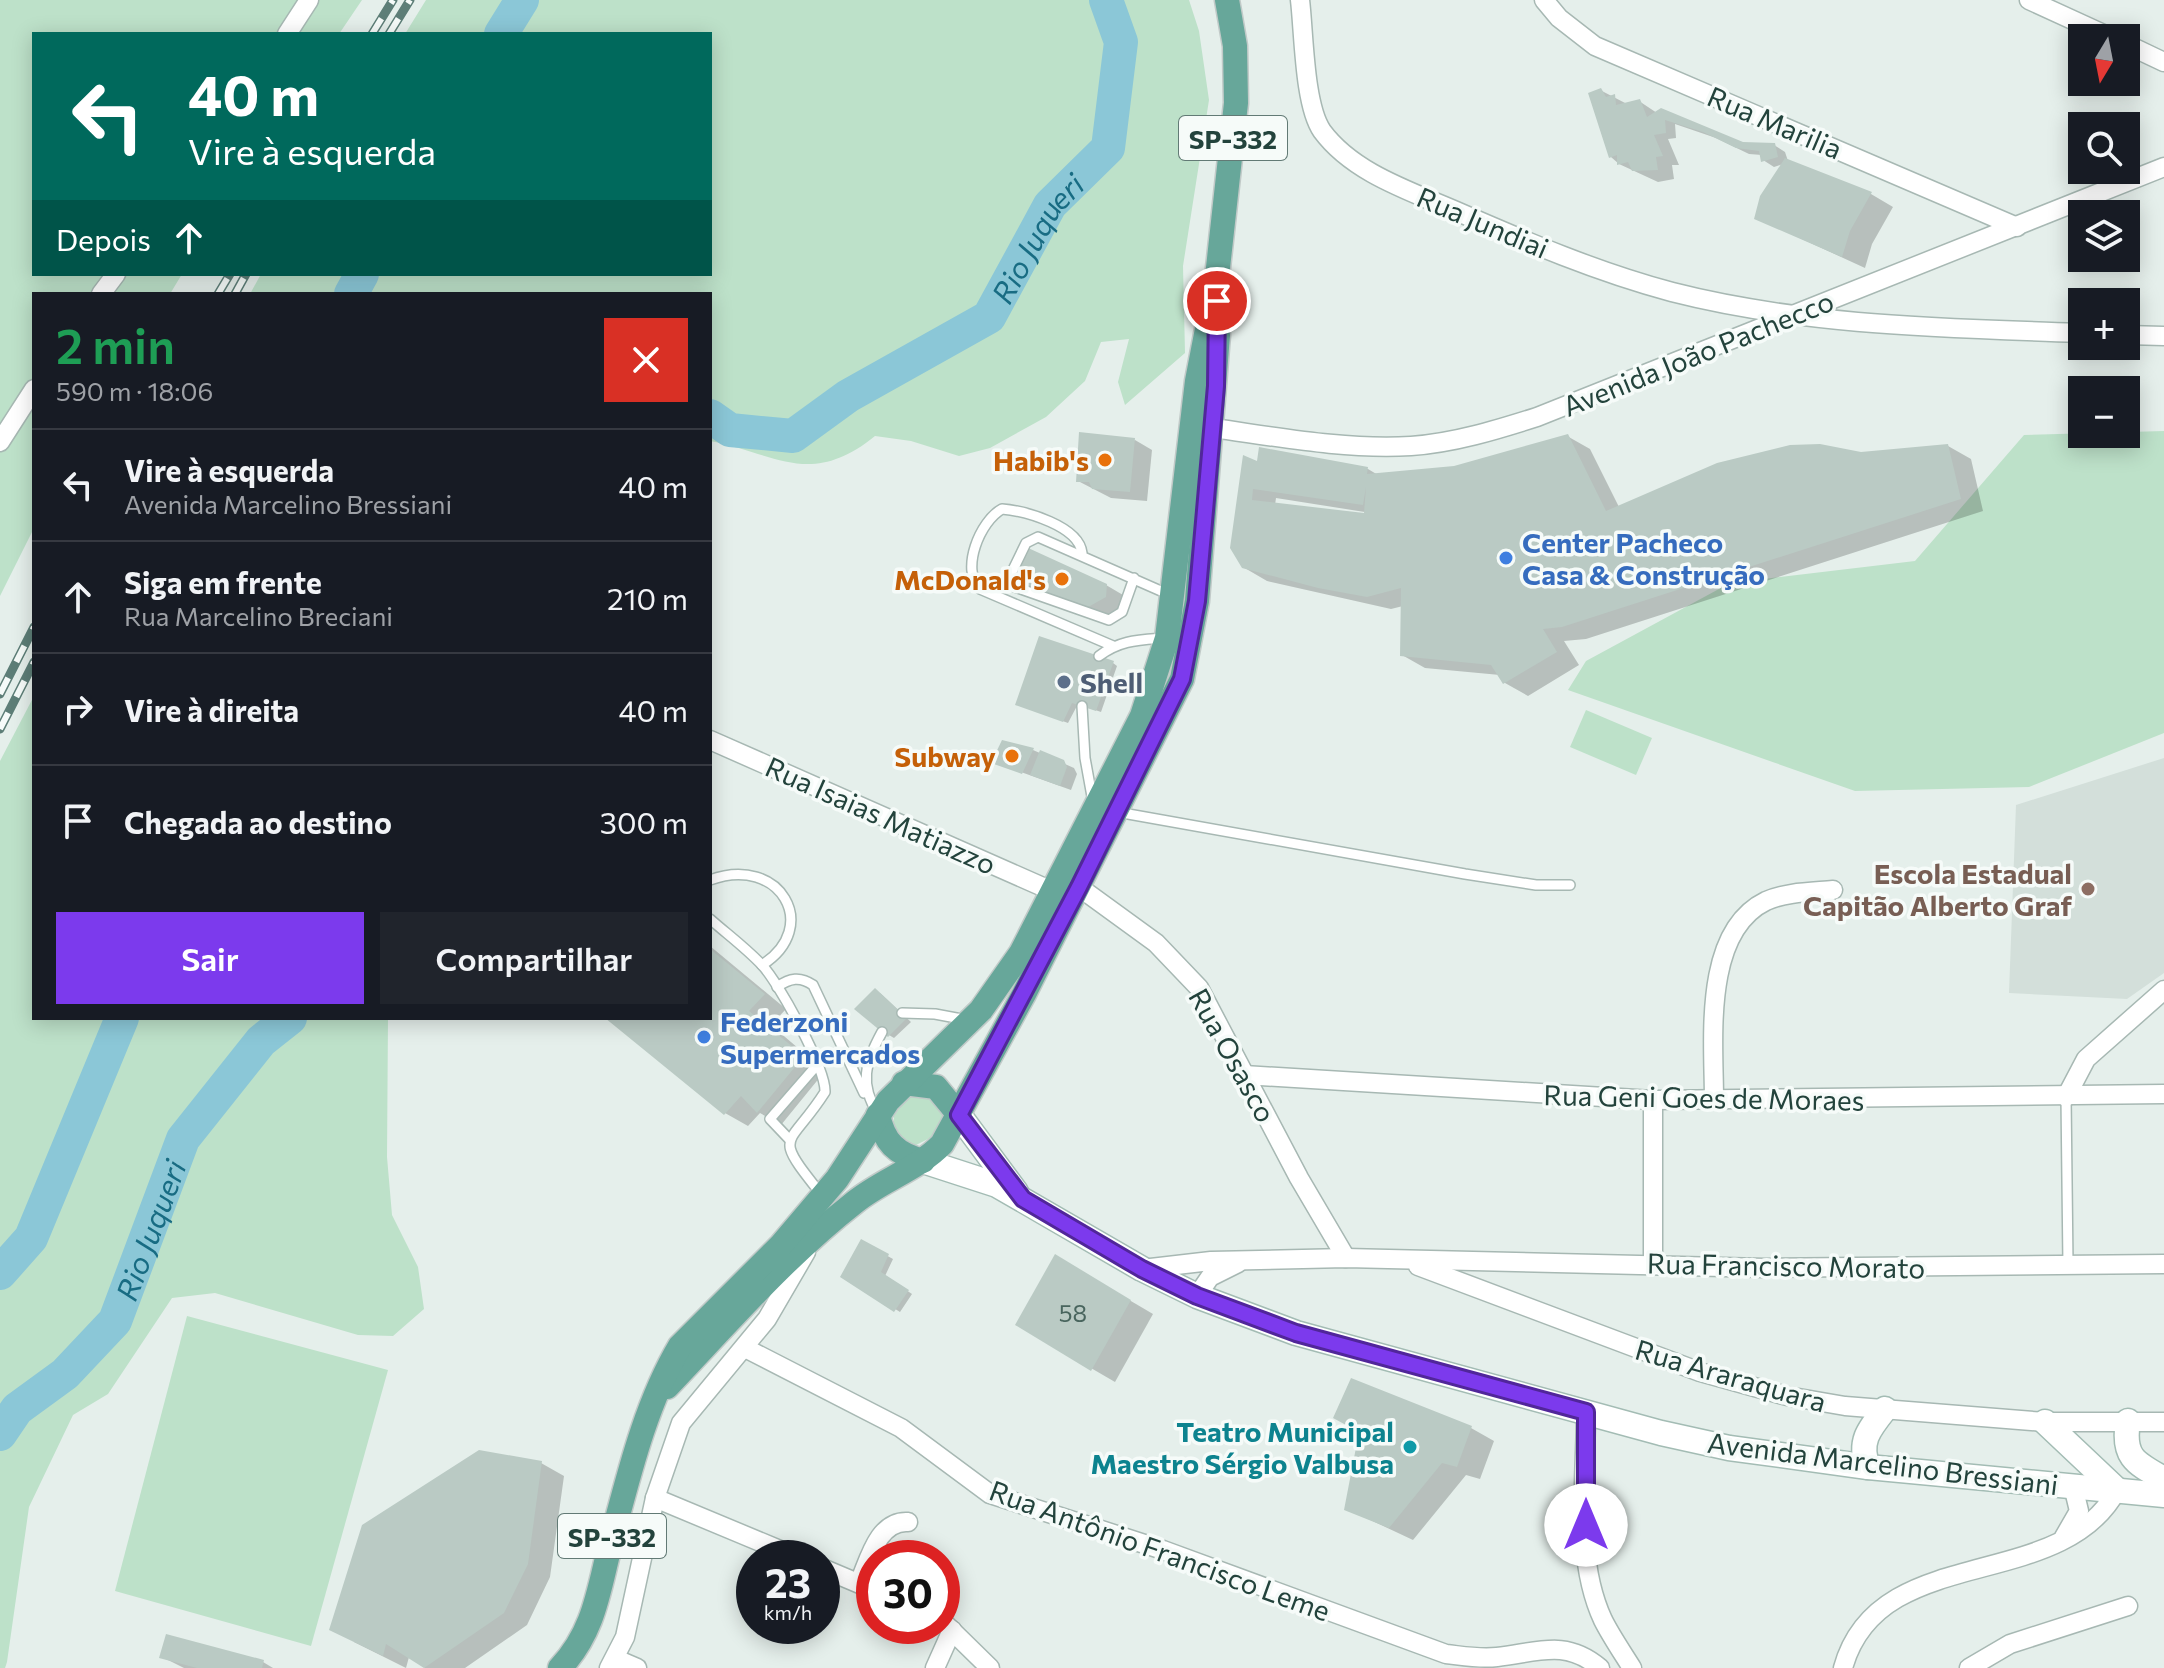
<!DOCTYPE html>
<html lang="pt">
<meta charset="utf-8">
<style>
body{margin:0;font-family:Commissioner,sans-serif;background:#20242c;color:#f1f3f6;height:100vh;display:flex;flex-direction:column;font-size:30px;white-space:nowrap}
*{box-sizing:border-box;margin:0}
p{font-size:26px;color:#9ea1a6}
.icon{flex:none;width:44px;height:44px;fill:none;stroke:currentColor;stroke-width:2;stroke-linecap:round;stroke-linejoin:round}
.map{position:relative;flex:1;overflow:hidden}
.sheet{position:absolute;left:32px;top:292px;width:680px;height:728px;display:flex;flex-direction:column;background:#171b24;border-radius:0px;box-shadow:0 4px 20px #0003}
.sheet>*{flex:none}
.banner{position:absolute;left:32px;top:32px;width:680px;height:244px;border-radius:0px;box-shadow:0 4px 20px #0003;background:#00695c;color:#fff;overflow:hidden}
.needle{width:52px;rotate:190deg}
.buttons{position:absolute;left:2068px;top:24px;display:grid;gap:16px}
.buttons a{display:grid;place-items:center;width:72px;height:72px;border-radius:0px;background:#171b24;box-shadow:0 4px 20px #0003;font-size:40px}
.speed{position:absolute;left:736px;top:1540px;display:flex;gap:16px;font-size:40px;font-weight:700;text-align:center}
.speed>*{display:grid;place-content:center;width:104px;height:104px;border-radius:50%;background:#171b24;box-shadow:0 4px 20px #0003;line-height:1}
.speed small{font-size:20px;font-weight:400}
.speed .limit{border:12px solid #d22;background:#fff;color:#111}
.pin{position:absolute;display:grid;place-items:center;width:68px;height:68px;color:#fff;margin:-34px;border:4px solid #fff;border-radius:50%;box-shadow:0 2px 8px #0007}
.me{position:absolute;width:88px;margin:-44px;rotate:0deg;stroke-linejoin:round;filter:drop-shadow(0 0 6px #0008)}
.turn{display:flex;align-items:center;gap:28px;height:168px;padding:0 24px;font-size:36px}
.turn .icon{width:104px;height:104px;stroke-width:2.5}
.turn b{display:block;font-size:56px;line-height:68px}
.then{display:flex;align-items:center;height:76px;padding:0 24px;background:#0003;gap:16px;font-size:30px}
.round{display:grid;place-items:center;flex:none;width:84px;height:84px;border-radius:0px;background:#20242c}
.overview{display:flex;align-items:center;justify-content:space-between;height:136px;padding:0 24px}
h1{font-size:48px;font-weight:600;line-height:60px;color:#1e9e55}
.cta{display:flex;gap:16px;margin-top:auto;padding:16px 24px}
.cta a{flex:1;height:92px;border-radius:0px;background:#7c3aed;color:#fff;font-size:32px;font-weight:600;line-height:92px;text-align:center}
.cta a+a{background:#20242c;color:#f1f3f6}
ul{padding:0;list-style:none}
li{display:flex;align-items:center;gap:24px;height:112px;padding:0 24px;border-top:2px solid #363941}
li div{flex:1}
li b{display:block;font-size:30px}
li em{font-style:normal}
.map>svg:first-child{display:block}
</style>
<div class="map">
<svg width="2164" height="1668" viewBox="0 0 2164 1668">
<rect width="100%" height="100%" fill="#e5efeb"/>
<!-- built -->
<polygon fill="#d3dfda" points="2164,758 2164,973 2127,999 2009,993 2016,805"/>
<!-- green -->
<g fill="#bde1c9">
<polygon points="0,0 362,0 339,34 34,34 34,274 182,274 170,294 34,294 34,528 0,596"/>
<path d="M426,0H1189L1199,31L1209,100L1183,266L1185,353L1125,405L1118,382L1129,339L1101,342L1085,381L1046,417L990,448L959,456L911,441L875,436C811,488 777,454 710,441V294H250L261,274H710V34H405Z"/>
<polygon points="2164,431 2164,733 2029,787 1855,791 1568,690 1586,661 1730,583 1915,561 2024,435"/>
<polygon points="34,696 34,1018 388,1018 387,1157 392,1215 418,1267 424,1309 393,1336 358,1335 215,1293 172,1298 108,1394 73,1415 29,1507 7,1662 5,1668 0,1668 0,761"/>
<polygon points="1586,710 1652,738 1636,775 1570,747"/>
<polygon points="928,1092 944,1101 947,1120 934,1136 916,1145 901,1140 893,1130 894,1116 907,1097"/>
<polygon points="187,1316 388,1370 311,1646 115,1591"/>
</g>
<!-- shadow -->
<g fill="#0003" fill-rule="evenodd">
<polygon points="1600,90 1627,104 1639,101 1657,113 1743,144 1774,145 1785,152 1788,161 1871,194 1893,207 1872,244 1865,268 1756,218 1783,164 1774,167 1763,160 1762,155 1749,154 1716,138 1675,124 1676,138 1668,139 1679,165 1672,165 1674,179 1658,182 1619,164 1611,157"/>
<path d="M1567,436L1590,449L1619,507L1861,454L1948,446L1971,459L1983,511L1586,639L1564,641L1579,665L1528,696L1505,683L1500,675L1425,668L1402,655L1403,606L1391,609L1267,581L1243,567L1232,547L1259,464L1368,469L1378,475L1454,468ZM1276,498L1371,513V516L1275,505Z"/>
<polygon points="1135,440 1152,450 1147,501 1111,498 1078,481"/>
<polygon points="1106,585 1123,595 1122,607 1102,618 1043,595"/>
<polygon points="1113,663 1117,666 1101,712 1078,704 1068,723 1022,706"/>
<polygon points="1033,750 1074,768 1077,774 1071,790 993,762"/>
<polygon points="710,946 786,1009 771,1025 825,1071 781,1125 760,1113 748,1126 725,1113 608,1018 710,1018"/>
<polygon points="880,993 911,1022 894,1038 889,1035"/>
<polygon points="862,1242 893,1259 885,1276 912,1294 900,1312 843,1276"/>
<polygon points="1056,1257 1153,1314 1115,1382 1017,1325"/>
<polygon points="1471,1428 1494,1441 1480,1479 1466,1475 1413,1540 1347,1509"/>
<polygon points="541,1463 564,1476 550,1577 527,1625 465,1668 425,1668 409,1657 406,1668 354,1642"/>
<polygon points="162,1657 263,1662 273,1668 184,1668"/>
</g>
<g fill="none" stroke-linecap="round" stroke-linejoin="round">
<!-- river -->
<g stroke="#8bc7d7" stroke-width="34">
<polyline points="501,34 522,0"/>
<polyline points="351,294 362,274"/>
<path id="s1" d="M710,416L730,430L793,436L848,396L989,317L1050,205L1108,148L1121,42L1106,0"/>
<polyline points="0,1273 31,1238 122,1018"/>
<path id="s2" d="M0,1434L17,1409L65,1374L115,1321L183,1139L261,1041L290,1018"/>
</g>
</g>
<!-- building -->
<g fill="#bacac4" fill-rule="evenodd">
<polygon points="1601,88 1606,97 1615,94 1616,105 1640,99 1647,117 1661,108 1743,142 1775,143 1778,157 1761,162 1759,151 1736,148 1703,132 1665,120 1666,133 1654,135 1663,156 1656,157 1658,170 1632,171 1628,162 1617,165 1617,155 1609,158 1588,93"/>
<polygon points="1785,158 1872,192 1850,231 1842,257 1754,219 1760,196"/>
<polygon points="1079,432 1135,438 1130,492 1092,489 1089,482 1076,482"/>
<path d="M1568,434L1606,511L1717,463L1790,445L1820,444L1861,452L1948,444L1961,499L1562,627L1543,629L1557,652L1503,684L1491,665L1400,656L1401,588L1367,597L1318,588L1242,568L1230,548L1243,455L1257,461L1259,447L1368,467L1367,474L1454,466ZM1366,487L1364,513L1252,500L1253,489L1363,505Z"/>
<polygon points="1026,547 1107,584 1106,597 1083,610 1024,586 1030,575 1015,568"/>
<polygon points="1039,636 1114,661 1096,711 1072,703 1063,722 1015,705"/>
<polygon points="1002,740 1034,748 1022,774 991,763"/>
<polygon points="1040,750 1064,760 1067,767 1060,786 1030,775"/>
<polygon points="710,949 765,994 749,1011 804,1056 757,1113 741,1096 724,1115 605,1018 710,1018"/>
<polygon points="875,988 907,1018 888,1037 854,1009"/>
<polygon points="861,1239 889,1254 881,1272 909,1290 894,1312 840,1277"/>
<polygon points="1055,1254 1131,1300 1091,1371 1015,1325"/>
<polygon points="1351,1378 1472,1426 1457,1467 1442,1463 1389,1528 1344,1510 1359,1432 1333,1418"/>
<polygon points="479,1450 542,1461 528,1564 504,1613 424,1668 386,1644 383,1656 329,1630 362,1525"/>
<polygon points="166,1634 264,1660 262,1668 197,1668 159,1658"/>
</g>
<g fill="none" stroke-linecap="round" stroke-linejoin="round">
<!-- lane casing -->
<g stroke="#a7b8b3" stroke-width="12">
<g id="lane">
<path d="M1082,553C1079,526 1026,511 1002,509C980,521 960,570 980,589L1113,646"/>
<polyline points="1134,578 1122,612 1109,620 1015,587 1009,578 1026,543 1038,537 1170,595"/>
<path d="M1099,656C1120,640 1139,640 1164,638"/>
<polyline points="1082,706 1085,758 1093,802"/>
<polyline points="1117,812 1465,874 1536,885 1570,885"/>
<path d="M710,880C780,854 822,927 762,965"/>
<path d="M710,919C727,934 746,948 762,965C779,983 826,1069 825,1092C788,1150 771,1131 821,1194"/>
<path d="M777,987C790,978 800,976 813,985L864,1093"/>
<polyline points="902,1013 935,1014 967,1020"/>
<polyline points="2066,1097 2068,1265"/>
<path d="M878,1114C859,1084 865,1063 882,1032"/>
<polyline points="789,1139 770,1119 817,1065"/>
</g>
</g>
<!-- street casing -->
<g stroke="#a7b8b3" stroke-width="21">
<g id="street">
<path d="M1300,0C1304,33 1304,105 1322,131C1353,173 1410,191 1456,211C1527,242 1597,272 1672,292C1805,326 1946,328 2082,333"/>
<polyline points="1544,0 1559,18 1595,46 2017,227"/>
<polyline points="2029,0 2112,38"/>
<polyline points="287,34 309,0"/>
<polyline points="2126,44 2164,62"/>
<polyline points="101,294 116,274"/>
<polyline points="2126,335 2164,336"/>
<path d="M1213,428C1278,437 1346,450 1411,446C1454,443 1496,430 1537,417L2164,167"/>
<polyline points="0,442 34,389"/>
<polyline points="710,740 1052,891"/>
<polyline points="1079,887 1156,943 1199,988 1299,1178 1346,1258"/>
<polyline points="1244,1075 1653,1100 2164,1094"/>
<polyline points="2066,1097 2086,1059 2164,990"/>
<polyline points="1653,1100 1653,1264"/>
<path d="M1714,1100C1714,1041 1702,932 1766,901C1786,892 1811,892 1833,890"/>
<polyline points="1418,1266 1700,1372 1787,1396 1845,1406 2045,1422 2164,1422"/>
<polyline points="1142,1269 1211,1261 1346,1258 1765,1268 2164,1264"/>
<polyline points="1197,1296 1210,1277 1238,1263"/>
<path d="M745,1348L901,1428L990,1494L1163,1550L1446,1654C1464,1656 1479,1659 1497,1657C1536,1653 1565,1638 1600,1668"/>
<path d="M1586,1412C1586,1478 1574,1558 1603,1620C1611,1636 1622,1652 1632,1668"/>
<polyline points="655,1498 799,1558"/>
<polyline points="2064,1537 2079,1511 2073,1486"/>
<polyline points="822,1568 874,1590"/>
<path d="M859,1583C869,1560 878,1520 908,1522"/>
<polyline points="942,1621 990,1668"/>
<polyline points="616,1659 637,1668"/>
<polyline points="609,1668 625,1637 655,1498 681,1423 767,1319 806,1252"/>
<polyline points="935,1668 952,1630"/>
<path d="M1843,1668C1878,1540 2060,1595 2117,1490"/>
<polyline points="1969,1668 2010,1644 2128,1606"/>
</g>
</g>
<!-- secondary casing -->
<g stroke="#a3bcb4" stroke-width="27">
<g id="secondary">
<polyline points="959,1115 1016,1192"/>
<polyline points="923,1161 997,1185 1142,1269 1197,1296 1296,1333 1661,1433 1729,1448 1868,1467 2164,1495"/>
<path d="M2128,1421C2122,1457 2135,1463 2164,1479"/>
<polyline points="2045,1422 2117,1490"/>
<path d="M1868,1467C1858,1442 1869,1429 1885,1409"/>
</g>
</g>
<!-- primary casing -->
<g stroke="#c1cac8" stroke-width="27">
<g id="primary">
<polyline points="904,1083 936,1087 959,1115"/>
<path d="M878,1115C884,1142 896,1154 923,1161"/>
<path d="M667,1387C728,1323 786,1256 855,1202C882,1180 918,1169 942,1144L1024,994L1182,679L1197,601L1218,335"/>
<path d="M560,1668C596,1630 599,1586 612,1538C629,1474 646,1403 680,1346L781,1245L837,1179L888,1101L981,1010L1021,953L1142,716L1167,638L1197,381L1217,277L1236,103L1235,46L1227,0"/>
</g>
</g>
<!-- lane -->
<use href="#lane" stroke="#fff" stroke-width="9"/>
<!-- street -->
<use href="#street" stroke="#fff" stroke-width="18"/>
<!-- secondary -->
<use href="#secondary" stroke="#fff" stroke-width="24"/>
<!-- primary -->
<use href="#primary" stroke="#67a79a" stroke-width="24"/>
<!-- rail casing -->
<g stroke="#5d7e77" stroke-width="9">
<g id="rail">
<polyline points="372,34 393,0"/>
<polyline points="389,34 410,0"/>
<polyline points="218,294 230,274"/>
<polyline points="235,294 246,274"/>
<polyline points="0,694 34,627"/>
<polyline points="0,729 34,662"/>
</g>
</g>
<!-- rail -->
<use href="#rail" stroke="#f6fbf9" stroke-width="6" stroke-dasharray="18" stroke-linecap="butt"/>
</g>
<g fill="none" stroke-linecap="round" stroke-linejoin="round">
<!-- route casing -->
<g stroke="#51269a" stroke-width="20">
<polyline id="route" points="1217,301 1216,386 1197,601 1182,679 1079,887 959,1115 1023,1199 1142,1269 1197,1296 1296,1333 1586,1412 1586,1525"/>
</g>
<!-- route -->
<use href="#route" stroke="#7c3aed" stroke-width="14"/>
</g>
<!-- markers -->
<g fill="#e8710a" stroke="#f6fbf9" stroke-width="3">
<circle cx="1105" cy="460" r="8"/>
<circle cx="1062" cy="579" r="8"/>
<circle cx="1012" cy="756" r="8"/>
</g>
<g fill="#3f7fe0" stroke="#f6fbf9" stroke-width="3">
<circle cx="1506" cy="558" r="8"/>
<circle cx="704" cy="1037" r="8"/>
</g>
<circle fill="#5c6f8a" stroke="#f6fbf9" stroke-width="3" cx="1064" cy="682" r="8"/>
<circle fill="#8d6e63" stroke="#f6fbf9" stroke-width="3" cx="2088" cy="889" r="8"/>
<circle fill="#0f9aa8" stroke="#f6fbf9" stroke-width="3" cx="1410" cy="1447" r="8"/>
<g text-anchor="middle" dominant-baseline="central" stroke-width="7" stroke-linejoin="round" paint-order="stroke">
<!-- number labels -->
<g font-size="24" fill="#49655e">
<text x="1073" y="1312">58</text>
</g>
<!-- shield labels -->
<g fill="#f6fbf9" stroke="#627a75" stroke-width="2">
<rect x="1179" y="116" width="108" height="44" rx="6"/>
<rect x="558" y="1514" width="108" height="44" rx="6"/>
</g>
<g font-size="26" font-weight="bold" fill="#23433c">
<text x="1233" y="138">SP-332</text>
<text x="612" y="1536">SP-332</text>
</g>
<!-- street labels -->
<g font-size="28" fill="#23433c" stroke="#f6fbf9">
<text transform="translate(1775 122) rotate(23)">Rua Marilia</text>
<text transform="translate(1483 222) rotate(23)">Rua Jundiai</text>
<text transform="translate(1698 353) rotate(-22)">Avenida João Pachecco</text>
<text transform="translate(881 815) rotate(24)">Rua Isaias Matiazzo</text>
<text transform="translate(1233 1055) rotate(61)">Rua Osasco</text>
<text transform="translate(1704 1097) rotate(1)">Rua Geni Goes de Moraes</text>
<text transform="translate(1786 1265) rotate(1)">Rua Francisco Morato</text>
<text transform="translate(1731 1375) rotate(16)">Rua Araraquara</text>
<text transform="translate(1883 1463) rotate(7)">Avenida Marcelino Bressiani</text>
<text transform="translate(1160 1550) rotate(20)">Rua Antônio Francisco Leme</text>
</g>
<!-- food labels -->
<g font-size="28" font-weight="bold" fill="#c56008" stroke="#f6fbf9" text-anchor="end">
<text x="1089" y="460">Habib's</text>
<text x="1046" y="579">McDonald's</text>
<text x="996" y="756">Subway</text>
</g>
<!-- shop labels -->
<g font-size="28" font-weight="bold" fill="#366cbe" stroke="#f6fbf9" text-anchor="start">
<text x="1522" y="542">Center Pacheco<tspan x="1522" dy="32">Casa &amp; Construção</tspan></text>
<text x="720" y="1021">Federzoni<tspan x="720" dy="32">Supermercados</tspan></text>
</g>
<!-- service labels -->
<g font-size="28" font-weight="bold" fill="#4e5e75" stroke="#f6fbf9" text-anchor="start">
<text x="1080" y="682">Shell</text>
</g>
<!-- education labels -->
<g font-size="28" font-weight="bold" fill="#785e54" stroke="#f6fbf9" text-anchor="end">
<text x="2072" y="873">Escola Estadual<tspan x="2072" dy="32">Capitão Alberto Graf</tspan></text>
</g>
<!-- culture labels -->
<g font-size="28" font-weight="bold" fill="#0d838f" stroke="#f6fbf9" text-anchor="end">
<text x="1394" y="1431">Teatro Municipal<tspan x="1394" dy="32">Maestro Sérgio Valbusa</tspan></text>
</g>
<!-- water labels -->
<g font-size="30" font-style="italic" fill="#186c83" stroke="#f6fbf9">
<text stroke="none"><textPath href="#s1" startOffset="410">Rio Juqueri</textPath></text>
<text stroke="none"><textPath href="#s2" startOffset="260">Rio Juqueri</textPath></text>
</g>
</g>
</svg>
<div class="buttons">
<a><svg class="needle" viewBox="-14 -14 28 28"><path d="M0-13l5 13h-10z" fill="#e53935"/><path d="M0 13l5-13h-10z" fill="#9ea1a6"/></svg></a>
<a><svg class="icon" aria-label="search" viewBox="0 0 24 24"><circle cx="10" cy="10" r="6"/><path d="M15 15l6 6"/></svg></a>
<a><svg class="icon" aria-label="layers" viewBox="0 0 24 24"><path d="M12 4l9 5-9 5-9-5zM3 14l9 5 9-5"/></svg></a>
<a>+</a>
<a>−</a>
</div>
<div class="speed"><div>23<small>km/h</small></div><div class="limit">30</div></div>
<div class="pin" style="left:1217px;top:301px;background:#d93025"><svg class="icon" aria-label="arrive" viewBox="0 0 24 24"><path d="M6 21V4h12l-3 4 3 4H6"/></svg></div>
<svg class="me" style="left:1586px;top:1525px" viewBox="-20 -20 40 40"><circle r="19" fill="#fff"/><path d="M0-13L10 11 0 6-10 11z" fill="#7c3aed"/></svg>
<div class="banner">
<div class="turn"><svg class="icon" aria-label="left" viewBox="0 0 24 24"><path d="M17 20v-9H6M10 6l-5 5 5 5"/></svg><div><b>40 m</b>Vire à esquerda</div></div>
<div class="then">Depois<svg class="icon" aria-label="ahead" viewBox="0 0 24 24"><path d="M12 20V5M6 11l6-6 6 6"/></svg></div>
</div>
<section class="sheet">
<div class="overview"><div><h1>2 min</h1><p>590 m · 18:06</p></div><a class="round" style="background:#d93025;color:#fff"><svg class="icon" aria-label="close" viewBox="0 0 24 24"><path d="M6 6l12 12M18 6L6 18"/></svg></a></div>
<ul>
<li><svg class="icon" aria-label="left" viewBox="0 0 24 24"><path d="M17 20v-9H6M10 6l-5 5 5 5"/></svg><div><b>Vire à esquerda</b><p>Avenida Marcelino Bressiani</p></div><em>40 m</em></li>
<li><svg class="icon" aria-label="ahead" viewBox="0 0 24 24"><path d="M12 20V5M6 11l6-6 6 6"/></svg><div><b>Siga em frente</b><p>Rua Marcelino Breciani</p></div><em>210 m</em></li>
<li><svg class="icon" aria-label="right" viewBox="0 0 24 24"><path d="M7 20v-9h11M14 6l5 5-5 5"/></svg><div><b>Vire à direita</b></div><em>40 m</em></li>
<li><svg class="icon" aria-label="arrive" viewBox="0 0 24 24"><path d="M6 21V4h12l-3 4 3 4H6"/></svg><div><b>Chegada ao destino</b></div><em>300 m</em></li>
</ul>
<div class="cta"><a>Sair</a><a>Compartilhar</a></div>
</section>
</div>
